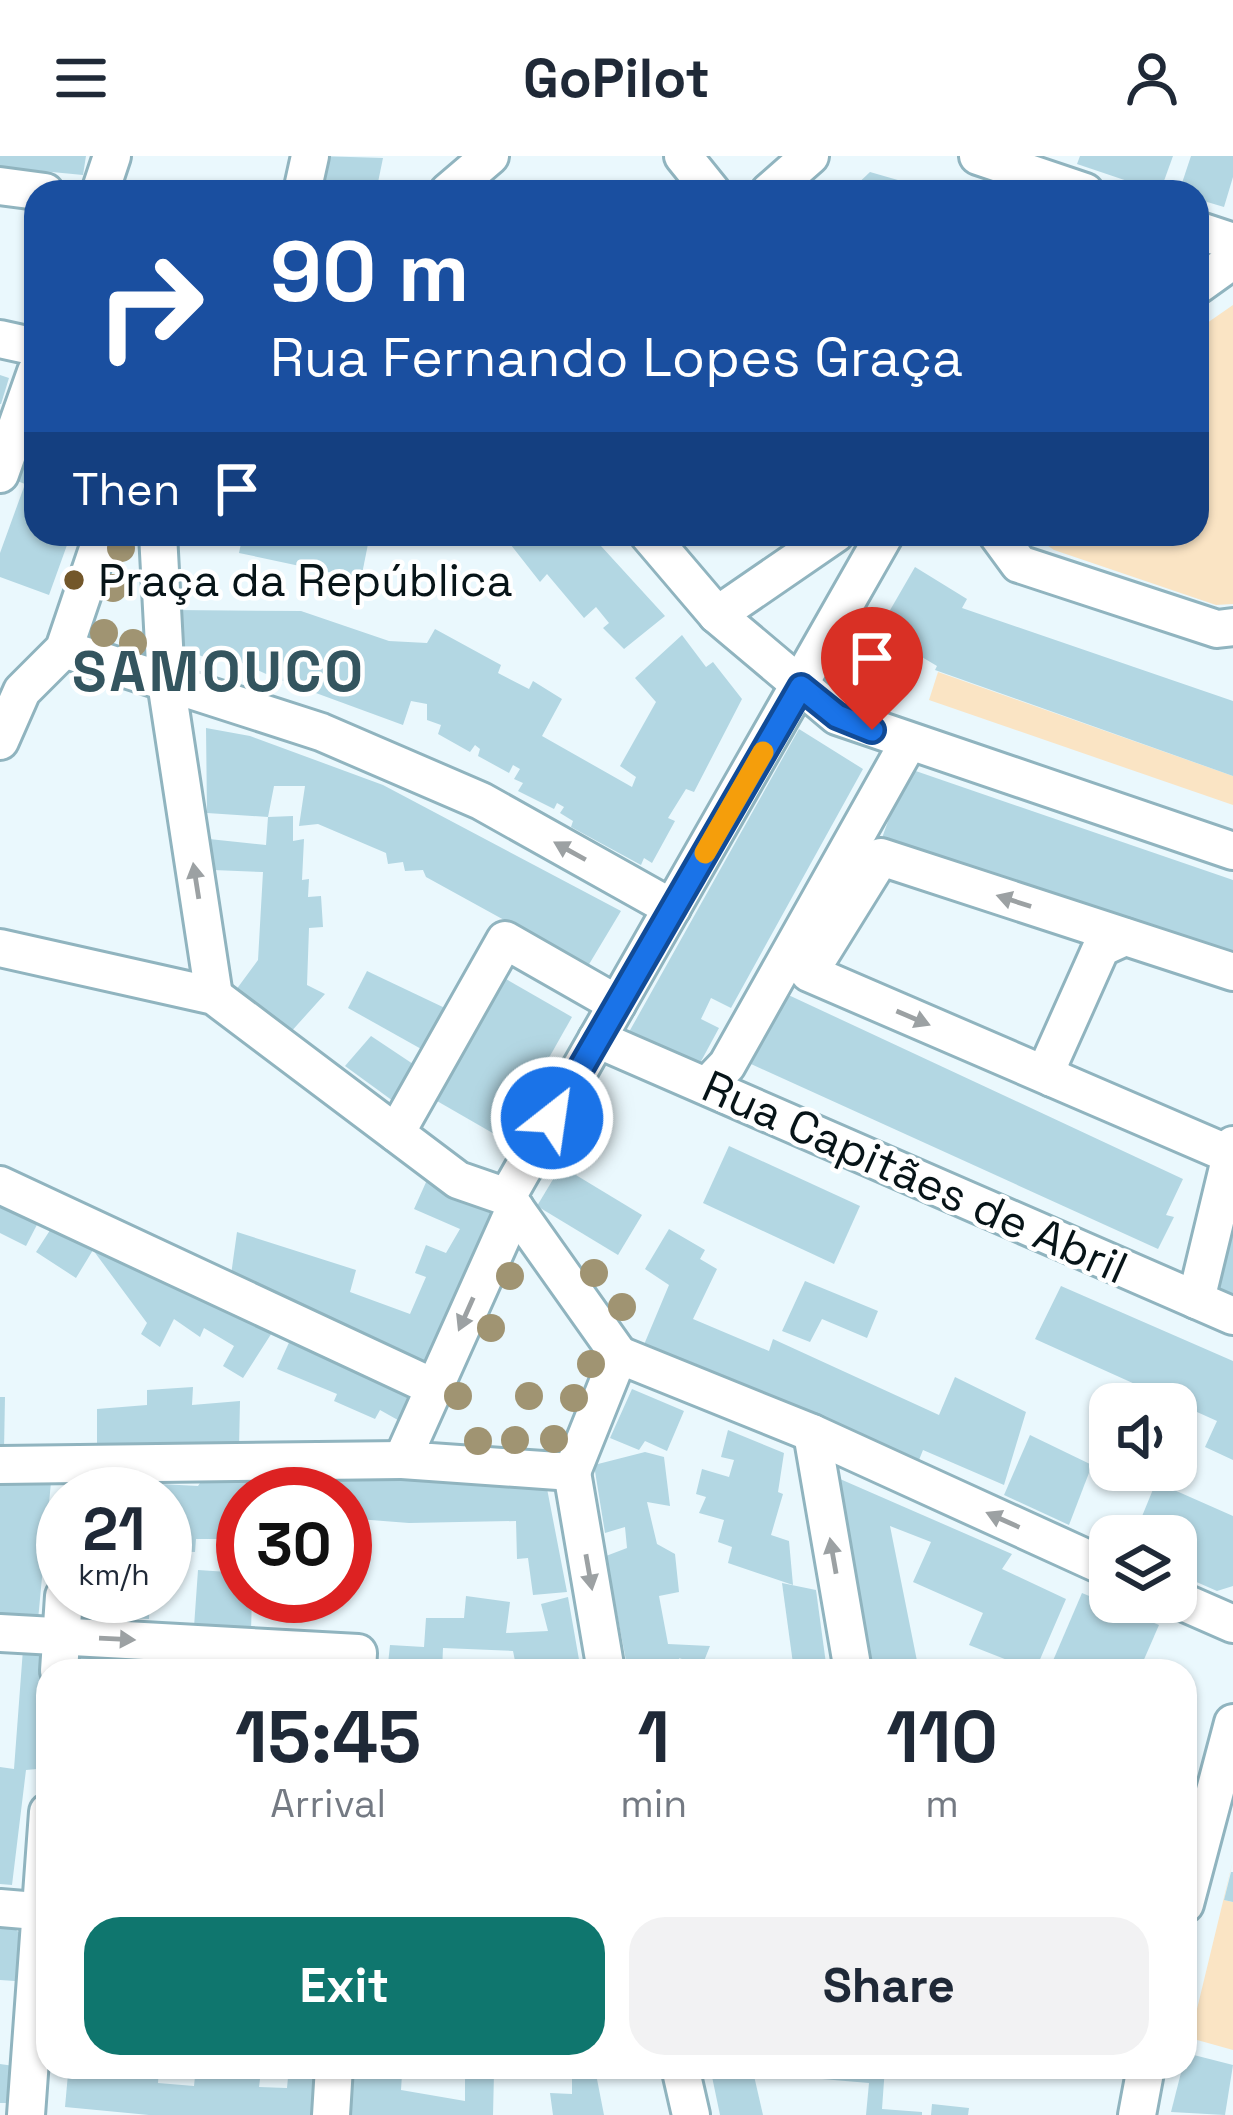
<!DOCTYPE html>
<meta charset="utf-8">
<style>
body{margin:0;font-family:"Space Grotesk",sans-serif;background:#f2f2f3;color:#1f2937;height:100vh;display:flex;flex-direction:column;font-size:45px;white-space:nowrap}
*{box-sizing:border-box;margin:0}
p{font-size:39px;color:#747a83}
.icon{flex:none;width:66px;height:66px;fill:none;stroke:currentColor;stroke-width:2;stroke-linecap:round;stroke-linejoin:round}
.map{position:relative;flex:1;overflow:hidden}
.drawer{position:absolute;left:36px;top:1503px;width:1161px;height:420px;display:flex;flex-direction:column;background:#fff;border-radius:36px;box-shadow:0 3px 9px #0004}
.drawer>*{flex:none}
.top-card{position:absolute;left:24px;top:24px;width:1185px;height:366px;border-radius:36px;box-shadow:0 3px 9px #0004;background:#1a4fa0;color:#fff;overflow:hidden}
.fabs{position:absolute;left:1089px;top:1227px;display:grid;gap:24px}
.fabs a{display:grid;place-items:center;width:108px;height:108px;border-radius:24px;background:#fff;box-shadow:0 3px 9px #0004;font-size:60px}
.speed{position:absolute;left:36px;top:1311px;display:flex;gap:24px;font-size:60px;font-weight:700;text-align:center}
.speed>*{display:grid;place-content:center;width:156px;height:156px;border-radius:50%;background:#fff;box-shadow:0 3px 9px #0004;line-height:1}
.speed small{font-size:30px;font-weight:400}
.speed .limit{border:18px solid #d22;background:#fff;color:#111}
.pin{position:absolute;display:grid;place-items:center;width:102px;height:102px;color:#fff;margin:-123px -51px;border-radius:50% 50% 50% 0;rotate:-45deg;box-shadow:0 0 12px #0007}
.pin .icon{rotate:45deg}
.me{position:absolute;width:132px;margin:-66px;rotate:30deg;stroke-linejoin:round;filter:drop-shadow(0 0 9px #0008)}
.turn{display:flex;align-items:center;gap:42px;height:252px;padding:0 48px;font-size:54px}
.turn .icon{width:156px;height:156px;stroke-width:2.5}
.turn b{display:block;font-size:84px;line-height:102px}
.then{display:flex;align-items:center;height:114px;padding:0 48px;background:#0003;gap:24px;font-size:45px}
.eta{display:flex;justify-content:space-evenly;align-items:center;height:204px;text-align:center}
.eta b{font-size:72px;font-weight:700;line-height:84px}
.action{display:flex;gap:24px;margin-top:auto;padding:24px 48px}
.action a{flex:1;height:138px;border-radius:36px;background:#0f766e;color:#fff;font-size:48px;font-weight:700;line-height:138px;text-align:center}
.action a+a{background:#f2f2f3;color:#1f2937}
header{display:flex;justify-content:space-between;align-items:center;height:156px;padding:0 48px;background:#fff;font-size:54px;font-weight:700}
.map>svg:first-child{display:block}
</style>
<header><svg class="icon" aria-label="menu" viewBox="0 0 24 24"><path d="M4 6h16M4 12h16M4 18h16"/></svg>GoPilot<svg class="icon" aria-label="person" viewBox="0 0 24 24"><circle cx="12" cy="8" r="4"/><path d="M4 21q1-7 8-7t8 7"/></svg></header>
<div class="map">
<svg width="1233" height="1959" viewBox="0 0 1233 1959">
<rect width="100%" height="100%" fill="#eaf8fd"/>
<!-- green -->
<g fill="#fae4c4">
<polygon points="1233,149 1233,448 1216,449 1054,394 1031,378 1197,378 1197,174"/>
<path d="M878,475L919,499L901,535L868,524C859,505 869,492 878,475Z"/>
<polygon points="938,516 1233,620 1233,649 929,544"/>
<polygon points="1233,1704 1224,1744 1233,1746 1233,1894 1190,1882"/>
</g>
<!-- building -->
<g fill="#b3d7e3">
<polygon points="0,0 86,0 83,19 0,11"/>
<polygon points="318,0 383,2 376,36 311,36"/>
<polygon points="1080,0 1173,0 1160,36 1077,8"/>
<polygon points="1191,0 1233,0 1233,21 1224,51 1197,43 1197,36 1179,36"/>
<polygon points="870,16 936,35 936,36 849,36"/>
<polygon points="0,219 9,222 1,248 0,248"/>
<polygon points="36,277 36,378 71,378 49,439 0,421 0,397 25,328 12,323 27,284 32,286"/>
<polygon points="243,378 370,378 361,423 239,397"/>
<polygon points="514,378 590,378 665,460 624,493 603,472 609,467 596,451 584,462 547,418 540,426 507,384"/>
<polygon points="915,411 967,443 962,452 1233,545 1233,620 935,514 937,510 878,475"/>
<polygon points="173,454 301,455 389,485 427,487 435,473 501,509 498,517 529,533 533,525 562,543 542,580 632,631 636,621 620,610 656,546 635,522 682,479 706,511 713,506 742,543 694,636 686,633 668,662 675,665 652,707 644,702 641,709 571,671 573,665 560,657 564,651 557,647 554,653 518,635 523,627 514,623 520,613 513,609 509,617 478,600 480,593 475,589 470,596 438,578 441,569 427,564 427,548 411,545 403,569 275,522 218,496 216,506 172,488"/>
<polygon points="206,572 250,580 383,629 621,755 588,810 426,721 423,714 405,715 403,706 388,708 386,697 318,668 299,670 305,630 274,630 268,661 207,657"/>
<polygon points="799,573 863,613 731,852 711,842 701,863 719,872 699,909 629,876"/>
<polygon points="907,612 1233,724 1233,805 882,682"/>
<polygon points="293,660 293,685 304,683 302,724 309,723 308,741 321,740 323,771 309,772 307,829 325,838 289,878 233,838 258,804 263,716 213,714 209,683 266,689 268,661"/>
<polygon points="367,815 447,853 423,894 348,852"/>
<polygon points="506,823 572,861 503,983 437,945"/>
<polygon points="782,836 1183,1023 1166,1059 1174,1061 1158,1093 751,908"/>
<polygon points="371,880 416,910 393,945 345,910"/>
<polygon points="729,990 860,1050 834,1108 703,1047"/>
<polygon points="561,1010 642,1059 618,1099 537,1050"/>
<polygon points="427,1024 502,1061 431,1210 231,1119 237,1076 356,1114 350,1136 410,1158 426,1121 415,1117 426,1089 446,1097 460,1073 414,1053"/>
<polygon points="0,1041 42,1059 26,1090 0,1077"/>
<polygon points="54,1068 93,1094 85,1083 275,1172 243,1222 223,1210 234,1190 204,1172 200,1181 174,1163 160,1191 141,1178 147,1167 93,1094 76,1122 36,1096"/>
<polygon points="669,1073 705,1094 700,1103 717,1113 693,1163 769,1195 773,1183 939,1259 955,1221 1026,1256 1004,1329 923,1294 917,1309 643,1191 669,1129 645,1113"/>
<polygon points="1231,1081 1233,1081 1233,1149 1218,1134"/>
<polygon points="805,1125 878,1155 867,1182 822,1163 810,1186 782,1175"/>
<polygon points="1061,1130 1233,1205 1233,1304 1205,1291 1217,1265 1035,1183"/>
<polygon points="292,1180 419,1238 405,1268 380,1254 375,1263 334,1245 337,1238 277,1213"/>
<polygon points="193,1231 192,1249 240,1245 239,1293 97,1295 97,1253 147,1249 147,1234"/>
<polygon points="632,1233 684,1255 667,1295 645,1285 639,1294 610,1282"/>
<polygon points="0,1241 5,1241 4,1294 0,1294"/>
<polygon points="728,1274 784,1297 778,1336 783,1338 771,1379 789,1385 793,1429 728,1407 732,1391 718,1386 724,1364 699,1357 706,1341 696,1338 702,1313 729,1321 734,1304 721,1301"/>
<polygon points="1030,1279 1092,1309 1069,1369 1004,1339"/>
<polygon points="645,1296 664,1301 670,1350 647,1346 657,1388 675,1398 679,1436 659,1440 668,1488 710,1490 702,1510 679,1502 683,1515 628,1515 606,1400 627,1392 625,1371 605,1377 594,1309"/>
<polygon points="544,1317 567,1436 533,1439 528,1402 517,1403 516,1365 409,1367 345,1362 345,1338 243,1338 243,1383 196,1383 195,1396 165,1395 165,1338 85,1338 86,1324 198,1330 202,1324"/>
<polygon points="0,1323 51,1326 38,1464 0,1462"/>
<polygon points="840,1323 1012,1398 1002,1413 1066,1443 1035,1515 969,1489 983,1457 913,1426 931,1386 890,1370 919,1515 867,1515 832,1329"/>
<polygon points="1156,1326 1233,1360 1233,1430 1217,1435 1176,1417 1176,1380 1134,1380"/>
<polygon points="198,1414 243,1417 243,1440 252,1440 251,1475 194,1471"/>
<polygon points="782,1427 816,1434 827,1515 794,1515"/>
<polygon points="1082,1437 1159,1469 1139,1515 1070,1515 1052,1507"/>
<polygon points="80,1440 150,1440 149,1463 79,1460"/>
<polygon points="466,1440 510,1446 506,1477 548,1475 541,1448 568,1441 581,1515 517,1515 513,1495 443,1492 442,1515 365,1515 365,1506 388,1508 390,1489 424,1491 426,1462 464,1462"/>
<polygon points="23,1493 50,1496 37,1613 26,1614 12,1729 0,1728 0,1611 14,1613"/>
<polygon points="116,1498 113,1515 70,1515 70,1499"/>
<polygon points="185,1504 348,1506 347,1515 184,1515"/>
<polygon points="1231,1716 1233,1716 1233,1746 1224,1744"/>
<polygon points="0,1772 14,1772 23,1780 15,1825 0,1824"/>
<polygon points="1186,1897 1233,1909 1225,1959 1171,1956"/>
<polygon points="0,1908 14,1910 8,1947 0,1947"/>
<polygon points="111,1911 159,1911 158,1927 194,1930 196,1911 228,1911 261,1915 259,1931 287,1932 289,1911 323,1911 321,1959 149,1959 65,1951 68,1918 109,1923"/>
<polygon points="710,1911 752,1911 763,1959 720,1959"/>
<polygon points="810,1911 885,1911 882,1953 922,1956 922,1959 866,1959 869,1927 822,1923 823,1915 810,1914"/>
<polygon points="1000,1911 1090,1911 1090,1922 1015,1916"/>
<polygon points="344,1915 402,1918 401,1934 465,1945 465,1915 494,1917 493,1959 339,1959"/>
<polygon points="572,1917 596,1918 604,1959 553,1959 550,1937 572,1938"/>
<polygon points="932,1948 969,1952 968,1959 931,1959"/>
</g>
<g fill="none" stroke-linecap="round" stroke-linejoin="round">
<!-- minor casing -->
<g stroke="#90b4bf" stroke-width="42">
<g id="minor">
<polyline points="683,0 712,36"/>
<polyline points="978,0 1085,36"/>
<polyline points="0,30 45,36"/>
<polyline points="100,36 112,0"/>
<polyline points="302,36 310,0"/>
<polyline points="448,36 490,0"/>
<polyline points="769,36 810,0"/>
<polyline points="1197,74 1233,86"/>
<polyline points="1197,130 1233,104"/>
<polyline points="0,183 36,191"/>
<polyline points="0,318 36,216"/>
<polyline points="648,378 717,459 837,560 1233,695"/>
<polyline points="997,378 1019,408 1217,473 1233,471"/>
<polyline points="717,459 835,378"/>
<polyline points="64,493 166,526 158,378"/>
<polyline points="0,585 22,535 64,493 103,378"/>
<polyline points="0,792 214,840 458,1024 507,1041 619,1199 572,1316"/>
<polyline points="1233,816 881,701 809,817 1231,999 1233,989"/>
<polyline points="214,840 166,526 321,576 481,645 672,752"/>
<polyline points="597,883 1233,1160"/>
<polyline points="1052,922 1050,906 1101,792 1125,781"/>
<polyline points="707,930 727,909 908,587"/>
<polyline points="396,977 505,784 617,848"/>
<polyline points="0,1029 433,1231"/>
<polyline points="507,1041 885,378"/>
<polyline points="515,1052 402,1304 572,1316"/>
<polyline points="1196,1144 1231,999"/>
<polyline points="619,1199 812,1277 1110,1413"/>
<polyline points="812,1277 853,1515"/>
<polyline points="0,1309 402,1304"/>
<polyline points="572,1316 606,1515"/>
<polyline points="1176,1443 1233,1468"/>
<polyline points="0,1477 358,1497 357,1515"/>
<polyline points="59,1515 64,1440"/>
<polyline points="1185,1748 1233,1567"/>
<polyline points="0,1752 48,1756"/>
<polyline points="680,1911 691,1959"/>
<polyline points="26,1959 48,1656"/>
<polyline points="331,1959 334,1911"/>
<polyline points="1137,1959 1146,1911"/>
</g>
</g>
<!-- minor -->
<use href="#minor" stroke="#fff" stroke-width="36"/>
</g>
<!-- trees -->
<g fill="#a09472">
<circle cx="121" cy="392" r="14"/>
<circle cx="113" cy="432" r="14"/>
<circle cx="104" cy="477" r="14"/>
<circle cx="133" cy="487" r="14"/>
<circle cx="594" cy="1117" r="14"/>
<circle cx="510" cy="1120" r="14"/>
<circle cx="622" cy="1151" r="14"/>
<circle cx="491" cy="1172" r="14"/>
<circle cx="591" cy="1208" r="14"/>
<circle cx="458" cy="1240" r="14"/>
<circle cx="529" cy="1240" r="14"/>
<circle cx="574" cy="1242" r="14"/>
<circle cx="554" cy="1283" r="14"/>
<circle cx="515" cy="1284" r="14"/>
<circle cx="478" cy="1285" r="14"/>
</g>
<!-- one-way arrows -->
<defs><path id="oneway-solid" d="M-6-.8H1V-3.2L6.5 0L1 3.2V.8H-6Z" transform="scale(3)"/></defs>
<g fill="#9ca1a3">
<use href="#oneway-solid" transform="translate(570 695) rotate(-151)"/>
<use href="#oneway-solid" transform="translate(196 725) rotate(-99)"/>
<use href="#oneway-solid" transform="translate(1014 745) rotate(-162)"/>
<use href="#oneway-solid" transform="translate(913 862) rotate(23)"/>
<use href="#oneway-solid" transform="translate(466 1158) rotate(114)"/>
<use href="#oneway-solid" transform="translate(1003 1364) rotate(-156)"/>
<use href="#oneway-solid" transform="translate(833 1400) rotate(-100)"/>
<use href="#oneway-solid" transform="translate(589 1416) rotate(80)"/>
<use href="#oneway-solid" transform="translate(117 1483) rotate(3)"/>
</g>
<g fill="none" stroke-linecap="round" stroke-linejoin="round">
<!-- route casing -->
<g stroke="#114b97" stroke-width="30">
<polyline id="route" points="552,962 801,531 837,560 872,574"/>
</g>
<!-- route -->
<use href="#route" stroke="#1a73e8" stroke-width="21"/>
<!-- slow -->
<polyline stroke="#f59e0b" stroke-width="21" points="705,697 763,596"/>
</g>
<!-- markers -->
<circle fill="#73572a" stroke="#fff" stroke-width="4.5" cx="74" cy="424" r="12"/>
<g text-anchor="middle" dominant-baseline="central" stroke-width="9" stroke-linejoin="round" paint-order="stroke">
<!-- poi labels -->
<g font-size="45" fill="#071418" stroke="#fff" text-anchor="start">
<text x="98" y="424">Praça da República</text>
</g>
<!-- street labels -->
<g font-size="45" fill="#071418" stroke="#fff">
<text transform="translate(915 1021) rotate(24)">Rua Capitães de Abril</text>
</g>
<!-- district labels -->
<g font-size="57" font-weight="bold" letter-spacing="3" fill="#34555f" stroke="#fff">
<text x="219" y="515">SAMOUCO</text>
</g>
</g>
</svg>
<div class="fabs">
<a><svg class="icon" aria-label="sound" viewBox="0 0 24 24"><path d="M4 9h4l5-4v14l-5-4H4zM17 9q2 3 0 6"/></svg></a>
<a><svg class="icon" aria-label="layers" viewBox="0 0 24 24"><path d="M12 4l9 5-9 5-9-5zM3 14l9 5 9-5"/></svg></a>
</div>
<div class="speed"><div>21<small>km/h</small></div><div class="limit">30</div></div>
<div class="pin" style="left:872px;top:574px;background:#d93025"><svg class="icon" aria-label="arrive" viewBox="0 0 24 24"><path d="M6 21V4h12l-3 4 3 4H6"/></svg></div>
<svg class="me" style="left:552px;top:962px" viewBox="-20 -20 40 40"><circle r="17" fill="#1a73e8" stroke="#fff" stroke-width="3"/><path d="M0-11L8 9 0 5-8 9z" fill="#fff"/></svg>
<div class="top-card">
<div class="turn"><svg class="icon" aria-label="right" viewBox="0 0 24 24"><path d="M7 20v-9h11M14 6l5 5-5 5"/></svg><div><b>90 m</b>Rua Fernando Lopes Graça</div></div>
<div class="then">Then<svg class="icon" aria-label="arrive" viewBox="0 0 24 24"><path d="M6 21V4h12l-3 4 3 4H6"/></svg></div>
</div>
<section class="drawer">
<div class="eta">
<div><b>15:45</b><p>Arrival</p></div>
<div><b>1</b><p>min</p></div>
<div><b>110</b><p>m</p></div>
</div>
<div class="action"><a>Exit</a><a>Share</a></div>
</section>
</div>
